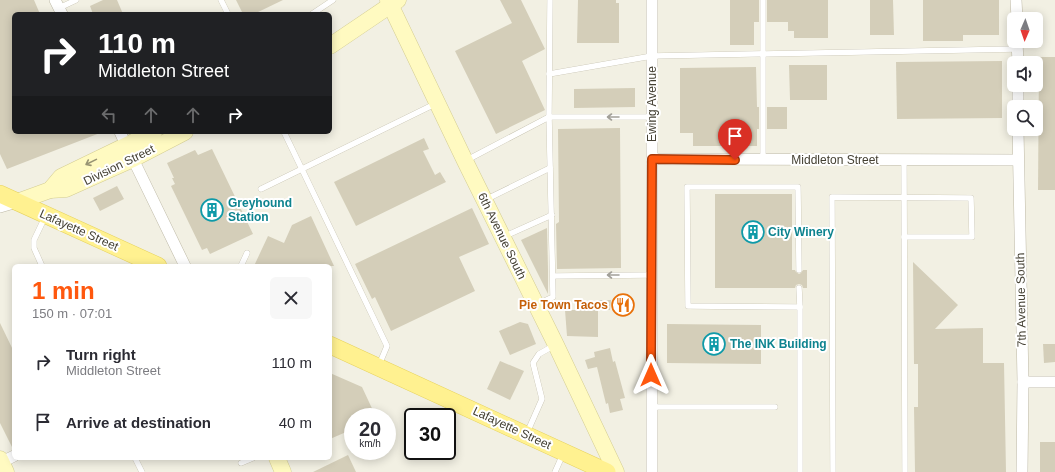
<!DOCTYPE html>
<meta charset="utf-8">
<style>
body{margin:0;font-family:Arial,sans-serif;background:#f7f7f7;color:#2b2b33;height:100vh;display:flex;flex-direction:column;font-size:15px;white-space:nowrap}
*{box-sizing:border-box;margin:0}
p{font-size:13px;color:#7c7c81}
.icon{flex:none;width:22px;height:22px;fill:none;stroke:currentColor;stroke-width:2;stroke-linecap:round;stroke-linejoin:round}
.map{position:relative;flex:1;overflow:hidden}
.sheet{position:absolute;left:12px;top:264px;width:320px;height:196px;display:flex;flex-direction:column;background:#fff;border-radius:6px;box-shadow:0 2px 10px #0003}
.sheet>*{flex:none}
.banner{position:absolute;left:12px;top:12px;width:320px;height:122px;border-radius:6px;box-shadow:0 2px 10px #0003;background:#202124;color:#fff;overflow:hidden}
.needle{width:26px;rotate:182deg}
.controls{position:absolute;left:1007px;top:12px;display:grid;gap:8px}
.controls a{display:grid;place-items:center;width:36px;height:36px;border-radius:6px;background:#fff;box-shadow:0 2px 10px #0003;font-size:20px}
.speed{position:absolute;left:344px;top:408px;display:flex;gap:8px;font-size:20px;font-weight:700;text-align:center}
.speed>*{display:grid;place-content:center;width:52px;height:52px;border-radius:50%;background:#fff;box-shadow:0 2px 10px #0003;line-height:1}
.speed small{font-size:10px;font-weight:400}
.speed .limit{border:2px solid #111;border-radius:6px;background:#fff;color:#111}
.pin{position:absolute;display:grid;place-items:center;width:34px;height:34px;color:#fff;margin:-41px -17px;border-radius:50% 50% 50% 0;rotate:-45deg;box-shadow:0 0 4px #0007}
.pin .icon{rotate:45deg}
.me{position:absolute;width:44px;margin:-22px;rotate:0deg;stroke-linejoin:round;filter:drop-shadow(0 0 3px #0008)}
.turn{display:flex;align-items:center;gap:14px;height:84px;padding:0 20px;font-size:18px}
.turn .icon{width:52px;height:52px;stroke-width:2.5}
.turn b{display:block;font-size:28px;line-height:34px}
.lanes{display:flex;align-items:center;height:38px;padding:0 20px;background:#0003;justify-content:center;gap:20px;direction:ltr}
.lanes .off{opacity:.35}
.round{display:grid;place-items:center;flex:none;width:42px;height:42px;border-radius:6px;background:#f7f7f7}
.overview{display:flex;align-items:center;justify-content:space-between;height:68px;padding:0 20px}
h1{font-size:24px;font-weight:800;line-height:30px;color:#ff580e}
ul{padding:0;list-style:none}
li{display:flex;align-items:center;gap:12px;height:60px;padding:0 20px}
li div{flex:1}
li b{display:block;font-size:15px}
li em{font-style:normal}
.map>svg:first-child{display:block}
</style>
<div class="map">
<svg width="1055" height="472" viewBox="0 0 1055 472">
<rect width="100%" height="100%" fill="#f2f0e3"/>
<!-- building -->
<g fill="#d4ceb9">
<polygon points="0,0 34,0 40,14 14,14 14,132 100,133 7,169 0,154"/>
<polygon points="103,0 117,0 123,14 93,14 90,6"/>
<polygon points="236,0 283,0 254,14 243,14"/>
<polygon points="500,0 521,0 545,49 522,61 545,110 496,134 455,51 512,23"/>
<polygon points="578,0 616,0 616,3 619,3 619,43 577,43"/>
<polygon points="730,0 759,0 759,22 754,22 754,45 730,45"/>
<polygon points="767,0 828,0 828,38 794,38 794,31 788,31 788,22 767,22"/>
<polygon points="870,0 893,0 894,35 870,35"/>
<polygon points="923,0 999,0 999,35 963,35 963,41 923,41"/>
<polygon points="1039,57 1055,57 1055,190 1038,190"/>
<polygon points="1002,61 1002,118 897,119 896,62"/>
<polygon points="789,65 827,65 827,100 790,100"/>
<polygon points="756,67 757,107 759,107 759,129 757,129 757,146 693,146 693,133 680,133 680,68"/>
<polygon points="635,88 635,107 574,108 574,89"/>
<rect x="767" y="107" width="20" height="22"/>
<polygon points="620,128 621,268 557,269 556,224 559,222 558,129"/>
<polygon points="424,138 429,149 423,151 435,175 440,172 446,182 356,226 334,182"/>
<polygon points="212,149 253,234 210,254 207,248 202,250 171,186 175,184 172,178 174,178 167,163 195,150 198,155"/>
<polygon points="117,186 124,199 100,211 93,198"/>
<polygon points="715,194 792,194 792,270 795,270 796,272 799,274 801,273 803,270 807,270 807,288 803,288 802,285 799,284 796,285 795,288 715,288"/>
<polygon points="472,208 489,244 459,257 475,291 391,331 375,297 372,299 355,264"/>
<polygon points="311,216 334,266 254,266 268,236 284,243 292,225"/>
<polygon points="547,228 548,269 548,294 521,240"/>
<polygon points="913,262 958,305 935,329 983,328 983,363 1004,363 1006,472 915,472 914,407 918,407 918,364 914,364"/>
<polygon points="597,300 611,300 610,310 597,310"/>
<polygon points="565,310 598,310 598,337 567,336"/>
<polygon points="520,322 528,324 536,344 510,355 499,331"/>
<polygon points="0,323 14,352 14,449 13,449 0,423"/>
<polygon points="667,324 761,325 761,364 667,363"/>
<polygon points="1043,344 1055,344 1055,362 1044,363"/>
<polygon points="610,348 613,362 615,361 625,398 620,399 623,410 610,413 608,403 606,404 597,367 588,369 585,360 595,357 594,352"/>
<polygon points="500,361 524,371 510,400 487,389"/>
<polygon points="330,373 362,387 376,417 353,417 353,429 330,439"/>
<rect x="1040" y="442" width="15" height="30"/>
<polygon points="348,455 356,472 313,472"/>
</g>
<g fill="none" stroke-linecap="round" stroke-linejoin="round">
<!-- lane casing -->
<g stroke="#beb9a6" stroke-width="6">
<g id="lane">
<polyline points="221,0 228,14"/>
<polyline points="763,0 763,160"/>
<polyline points="59,8 76,0"/>
<polyline points="312,14 333,0"/>
<polyline points="549,74 652,56 1017,49"/>
<polyline points="284,132 387,346 379,365"/>
<polyline points="467,160 549,117 652,117"/>
<polyline points="904,160 905,472"/>
<polyline points="261,189 437,103"/>
<polyline points="485,200 550,168"/>
<polyline points="503,237 552,215"/>
<polyline points="42,266 34,248 34,240 45,217"/>
<polyline points="241,266 247,253"/>
<polyline points="799,270 798,187 687,187 688,306 800,307 799,288"/>
<polyline points="553,276 652,275"/>
<polyline points="538,304 553,297 549,115 550,0"/>
<polyline points="800,307 800,472"/>
<polyline points="651,407 775,407"/>
<polyline points="527,433 542,399 533,363 539,354 555,345"/>
<polyline points="135,458 142,472"/>
<polyline points="241,463 253,458"/>
<polyline points="555,472 563,454"/>
<polyline points="833,472 832,197 971,198 972,237 904,237"/>
</g>
</g>
<!-- street casing -->
<g stroke="#beb9a6" stroke-width="12">
<g id="street">
<polyline points="55,0 62,14"/>
<polyline points="1016,0 1017,19"/>
<polyline points="1017,41 1018,63"/>
<polyline points="1018,85 1018,107"/>
<polyline points="1018,129 1023,382 1022,472"/>
<polyline points="120,132 126,145"/>
<polyline points="133,159 185,266"/>
<polyline points="652,159 1018,160"/>
<polyline points="0,207 17,202"/>
<polyline points="1023,382 1055,382"/>
<polyline points="0,463 14,456"/>
<polyline points="652,472 652,0"/>
</g>
</g>
<!-- secondary casing -->
<g stroke="#d4cd92" stroke-width="17">
<g id="secondary">
<polyline points="388,0 465,161 556,345 616,472"/>
<polyline points="330,46 398,0"/>
<polyline points="50,190 61,177 154,132"/>
<polyline points="17,202 50,190 66,189 133,159 185,132"/>
<polyline points="277,458 283,472"/>
<polyline points="0,459 6,472"/>
</g>
</g>
<!-- primary casing -->
<g stroke="#e6d25e" stroke-width="18">
<g id="primary">
<polyline points="0,194 158,266"/>
<polyline points="330,345 607,472"/>
</g>
</g>
<!-- lane -->
<use href="#lane" stroke="#fff" stroke-width="5.5"/>
<!-- street -->
<use href="#street" stroke="#fff" stroke-width="11"/>
<!-- secondary -->
<use href="#secondary" stroke="#fffac1" stroke-width="16"/>
<!-- primary -->
<use href="#primary" stroke="#fff190" stroke-width="17"/>
</g>
<!-- one-way arrows -->
<defs><path id="oneway-shaft" d="M-6 0H5M1.5-3L5.5 0L1.5 3" fill="none" stroke-width="1.6" stroke-linecap="round" stroke-linejoin="round"/></defs>
<g stroke="#a2a099">
<use href="#oneway-shaft" transform="translate(613 117) rotate(180)"/>
<use href="#oneway-shaft" transform="translate(613 275) rotate(180)"/>
</g>
<use stroke="#989473" href="#oneway-shaft" transform="translate(91 162) rotate(154)"/>
<g fill="none" stroke-linecap="round" stroke-linejoin="round">
<!-- route casing -->
<g stroke="#a63909" stroke-width="10">
<polyline id="route" points="651,375 652,159 735,160"/>
</g>
<!-- route -->
<use href="#route" stroke="#ff580e" stroke-width="7"/>
</g>
<!-- icons -->
<defs>
<g id="building-ring" transform="scale(1.15)"><circle r="9.5" fill="#fff" stroke="#0f9aa8" stroke-width="1.5"/><path d="M-4-6H4V6H1V3H-1V6H-4ZM-2.5-4.3h1.7v1.8h-1.7ZM.8-4.3h1.7v1.8H.8ZM-2.5-1h1.7V.8h-1.7ZM.8-1h1.7V.8H.8Z" fill="#0f9aa8"/></g>
<g id="restaurant-ring" transform="scale(1.15)"><circle r="9.5" fill="#fff" stroke="#e8710a" stroke-width="1.5"/><path d="M-5-6h1v4h1v-4h1v4h1v-4h1v5L-1.5 .5V6h-2V.5L-5-1ZM5-6V6H3V1.5H1.5Q1.5-4 5-6Z" fill="#e8710a"/></g>
</defs>
<g fill-rule="evenodd">
<use href="#building-ring" x="212" y="210"/>
<use href="#building-ring" x="753" y="232"/>
<use href="#restaurant-ring" x="623" y="305"/>
<use href="#building-ring" x="714" y="344"/>
</g>
<g text-anchor="middle" dominant-baseline="central" stroke-width="4" stroke-linejoin="round" paint-order="stroke">
<!-- street labels -->
<g font-size="12" fill="#444033" stroke="#fff">
<text transform="translate(652 104) rotate(-90)">Ewing Avenue</text>
<text x="835" y="160">Middleton Street</text>
<text transform="translate(119 165) rotate(-26)">Division Street</text>
<text transform="translate(79 230) rotate(24)">Lafayette Street</text>
<text transform="translate(502 236) rotate(64)">6th Avenue South</text>
<text transform="translate(1021 300) rotate(-91)">7th Avenue South</text>
<text transform="translate(512 428) rotate(25)">Lafayette Street</text>
</g>
<!-- culture labels -->
<g font-size="12" font-weight="bold" fill="#0d838f" stroke="#fff" text-anchor="start">
<text x="228" y="203">Greyhound<tspan x="228" dy="14">Station</tspan></text>
<text x="768" y="232">City Winery</text>
<text x="730" y="344">The INK Building</text>
</g>
<!-- food labels -->
<g font-size="12" font-weight="bold" fill="#c56008" stroke="#fff" text-anchor="end">
<text x="608" y="305">Pie Town Tacos</text>
</g>
</g>
</svg>
<div class="controls">
<a><svg class="needle" viewBox="-14 -14 28 28"><path d="M0-13l5 13h-10z" fill="#e53935"/><path d="M0 13l5-13h-10z" fill="#7c7c81"/></svg></a>
<a><svg class="icon" aria-label="sound" viewBox="0 0 24 24"><path d="M4 9h4l5-4v14l-5-4H4zM17 9q2 3 0 6"/></svg></a>
<a><svg class="icon" aria-label="search" viewBox="0 0 24 24"><circle cx="10" cy="10" r="6"/><path d="M15 15l6 6"/></svg></a>
</div>
<div class="speed"><div>20<small>km/h</small></div><div class="limit">30</div></div>
<div class="pin" style="left:735px;top:160px;background:#d93025"><svg class="icon" aria-label="arrive" viewBox="0 0 24 24"><path d="M6 21V4h12l-3 4 3 4H6"/></svg></div>
<svg class="me" style="left:651px;top:375px" viewBox="-20 -20 40 40"><path d="M0-17L14 15 0 8-14 15z" fill="#ff580e" stroke="#fff" stroke-width="4"/></svg>
<div class="banner">
<div class="turn"><svg class="icon" aria-label="right" viewBox="0 0 24 24"><path d="M7 20v-9h11M14 6l5 5-5 5"/></svg><div><b>110 m</b>Middleton Street</div></div>
<div class="lanes"><svg class="icon off" aria-label="left" viewBox="0 0 24 24"><path d="M17 20v-9H6M10 6l-5 5 5 5"/></svg><svg class="icon off" aria-label="ahead" viewBox="0 0 24 24"><path d="M12 20V5M6 11l6-6 6 6"/></svg><svg class="icon off" aria-label="ahead" viewBox="0 0 24 24"><path d="M12 20V5M6 11l6-6 6 6"/></svg><svg class="icon" aria-label="right" viewBox="0 0 24 24"><path d="M7 20v-9h11M14 6l5 5-5 5"/></svg></div>
</div>
<section class="sheet">
<div class="overview"><div><h1>1 min</h1><p>150 m · 07:01</p></div><a class="round"><svg class="icon" aria-label="close" viewBox="0 0 24 24"><path d="M6 6l12 12M18 6L6 18"/></svg></a></div>
<ul>
<li><svg class="icon" aria-label="right" viewBox="0 0 24 24"><path d="M7 20v-9h11M14 6l5 5-5 5"/></svg><div><b>Turn right</b><p>Middleton Street</p></div><em>110 m</em></li>
<li><svg class="icon" aria-label="arrive" viewBox="0 0 24 24"><path d="M6 21V4h12l-3 4 3 4H6"/></svg><div><b>Arrive at destination</b></div><em>40 m</em></li>
</ul>
</section>
</div>
